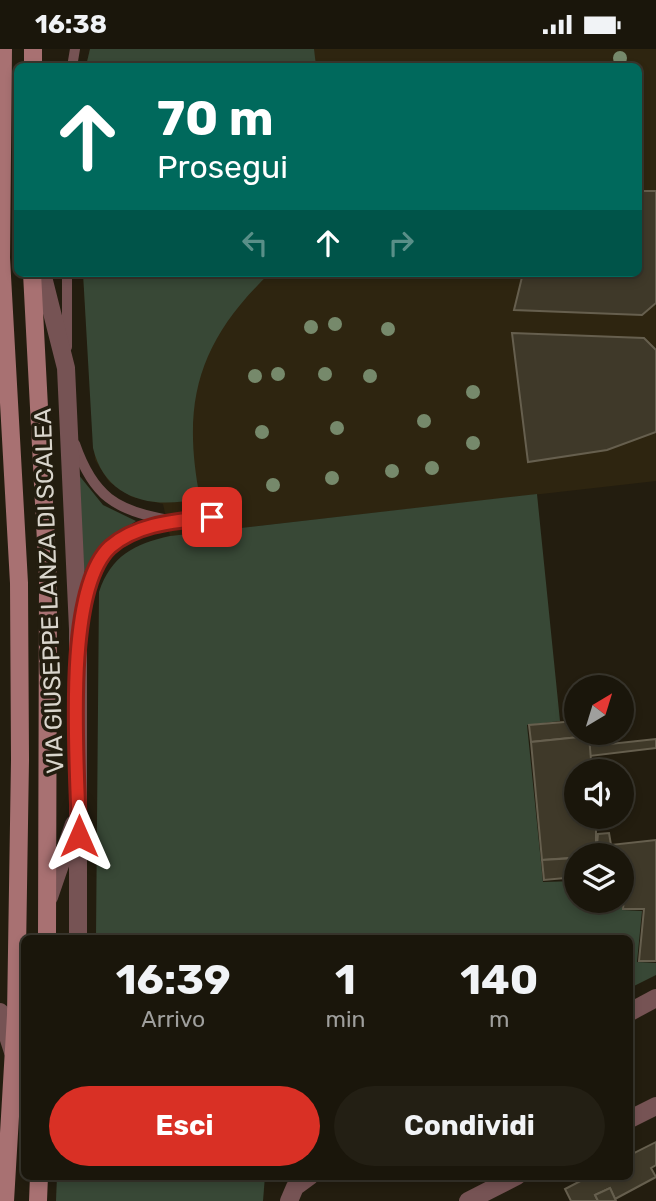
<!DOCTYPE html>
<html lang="it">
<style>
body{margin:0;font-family:Rubik,sans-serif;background:#231f14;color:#f1f3f6;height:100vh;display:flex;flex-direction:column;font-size:26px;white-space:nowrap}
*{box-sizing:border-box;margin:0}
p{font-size:23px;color:#9f9f9d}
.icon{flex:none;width:38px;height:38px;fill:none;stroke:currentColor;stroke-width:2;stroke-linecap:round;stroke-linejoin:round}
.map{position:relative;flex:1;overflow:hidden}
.sheet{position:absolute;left:21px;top:886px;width:612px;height:245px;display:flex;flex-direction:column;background:#1a160b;border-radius:10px;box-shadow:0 4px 10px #0003,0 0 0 2px #38352c}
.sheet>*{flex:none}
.banner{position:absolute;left:14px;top:14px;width:628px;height:214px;border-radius:10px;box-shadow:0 4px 10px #0003,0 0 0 2px #38352c;background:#00695c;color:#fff;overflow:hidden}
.needle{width:46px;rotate:38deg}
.fabs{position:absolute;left:564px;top:626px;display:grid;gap:14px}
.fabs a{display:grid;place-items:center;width:70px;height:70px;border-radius:50%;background:#1a160b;box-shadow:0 4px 10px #0003,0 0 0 2px #38352c;font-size:35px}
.pin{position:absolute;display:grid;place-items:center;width:60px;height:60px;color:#fff;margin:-30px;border-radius:14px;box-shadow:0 4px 10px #0006}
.me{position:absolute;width:77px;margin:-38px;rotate:0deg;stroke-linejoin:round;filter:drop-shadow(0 0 5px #0008)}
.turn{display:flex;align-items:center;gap:24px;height:147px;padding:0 28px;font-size:32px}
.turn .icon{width:91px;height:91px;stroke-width:2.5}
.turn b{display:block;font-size:49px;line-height:60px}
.lanes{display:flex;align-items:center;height:66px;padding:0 28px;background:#0003;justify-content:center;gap:35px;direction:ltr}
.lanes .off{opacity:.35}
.eta{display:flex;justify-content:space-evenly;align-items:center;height:119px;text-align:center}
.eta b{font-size:42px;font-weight:700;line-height:49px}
.button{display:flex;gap:14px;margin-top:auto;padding:14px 28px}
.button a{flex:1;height:80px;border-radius:42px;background:#d93025;color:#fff;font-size:28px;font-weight:700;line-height:80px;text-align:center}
.button a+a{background:#231f14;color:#f1f3f6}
.status{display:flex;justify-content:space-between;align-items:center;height:49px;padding:0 35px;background:#1a160b;direction:ltr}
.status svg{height:19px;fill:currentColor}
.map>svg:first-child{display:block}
</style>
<div class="status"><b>16:38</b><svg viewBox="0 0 49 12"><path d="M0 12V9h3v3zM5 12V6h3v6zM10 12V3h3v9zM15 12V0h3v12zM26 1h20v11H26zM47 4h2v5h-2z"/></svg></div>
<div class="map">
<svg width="656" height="1152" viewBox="0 0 656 1152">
<rect width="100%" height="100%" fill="#231d0f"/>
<!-- built -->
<polygon fill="#2e2510" points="90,0 656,0 656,432 170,487 163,455 132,448 109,433 95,411 83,224 639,224 639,18 86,17"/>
<!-- green -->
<g fill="#384836">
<polygon points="90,0 314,0 316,17 86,17"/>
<path d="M83,224H270C199,292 181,352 200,449C154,461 105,451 93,399Z"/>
<polygon points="78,425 103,456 136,472 100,497 83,525"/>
<path d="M537,445L560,672L527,676L543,833L576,832V852H621V831H624L622,861L642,862L637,913L656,914V926L630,939V889H96L99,543C111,507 134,495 170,487Z"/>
<polygon points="57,1127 265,1127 263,1152 56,1152"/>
</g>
<!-- building -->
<g fill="#3f3929" stroke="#665f4e" stroke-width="2">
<polygon points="639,142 656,142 656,254 642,266 514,261 523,224 639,224"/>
<polygon points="512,284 644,289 656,301 656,383 607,401 528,413"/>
<polygon points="576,672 576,684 589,684 589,687 531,693 529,676"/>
<polygon points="589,684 599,684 601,696 656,690 656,699 590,707"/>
<polygon points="589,687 592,723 576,723 576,768 596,768 596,807 542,811 531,693"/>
<polygon points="609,784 611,796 656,791 656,912 639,912 644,860 623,860 626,829 621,829 621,807 596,807 598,785"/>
<polygon points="576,809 576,828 544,831 542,811"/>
<polygon points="656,1093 656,1116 651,1119 656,1128 615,1150 610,1139 595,1146 598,1152 571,1152 565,1140 590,1127 630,1127 630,1106"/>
<polygon points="610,1139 616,1152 598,1152 595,1146"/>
</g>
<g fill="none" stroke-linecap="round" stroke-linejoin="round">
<!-- lane -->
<g stroke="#765354" stroke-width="10">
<polyline points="72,18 75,0"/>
<polyline points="67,298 67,224"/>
<path d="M75,395C93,447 116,462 169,471"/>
<path d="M82,560C98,484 143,476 212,468"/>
</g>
<!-- street -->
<g stroke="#765354" stroke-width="18">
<polyline points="42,224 66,319 78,580 78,889"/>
<polyline points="49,848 74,775"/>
<polyline points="0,963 13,1003"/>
<polyline points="630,963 656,949"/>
<polyline points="630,1070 656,1057"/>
<polyline points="289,1152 295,1138 310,1127"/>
<polyline points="468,1152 517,1127"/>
</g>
<!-- secondary -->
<g stroke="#a87172" stroke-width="18">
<polyline points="3,0 1,209 19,534 20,711 16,966 5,1152"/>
<polyline points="33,18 33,0"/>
<polyline points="32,224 48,531 47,889"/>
<polyline points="38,1152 39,1127"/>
</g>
</g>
<!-- trees -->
<g fill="#76896b">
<circle cx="620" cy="9" r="7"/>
<circle cx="335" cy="275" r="7"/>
<circle cx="311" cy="278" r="7"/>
<circle cx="388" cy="280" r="7"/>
<circle cx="278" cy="325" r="7"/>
<circle cx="325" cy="325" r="7"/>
<circle cx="255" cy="327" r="7"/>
<circle cx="370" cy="327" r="7"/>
<circle cx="473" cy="343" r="7"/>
<circle cx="424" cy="372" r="7"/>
<circle cx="337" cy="379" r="7"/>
<circle cx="262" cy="383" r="7"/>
<circle cx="473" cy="394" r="7"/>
<circle cx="432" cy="419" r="7"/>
<circle cx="392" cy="422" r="7"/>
<circle cx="332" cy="429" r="7"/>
<circle cx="273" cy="436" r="7"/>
</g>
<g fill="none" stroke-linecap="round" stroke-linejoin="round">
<!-- route casing -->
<g stroke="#8d1f18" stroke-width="18">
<path id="route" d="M79,787C78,720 62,543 110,498C137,474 178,472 212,468"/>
</g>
<!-- route -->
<use href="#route" stroke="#d93025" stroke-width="12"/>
</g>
<g text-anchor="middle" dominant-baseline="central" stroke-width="7" stroke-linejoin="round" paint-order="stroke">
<!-- street labels -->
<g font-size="24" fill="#d9d5cc" stroke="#231d0f">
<text transform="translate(49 542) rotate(-92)">VIA GIUSEPPE LANZA DI SCALEA</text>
</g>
</g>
</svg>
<div class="fabs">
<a><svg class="needle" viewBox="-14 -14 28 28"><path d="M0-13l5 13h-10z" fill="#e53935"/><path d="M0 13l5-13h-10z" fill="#9f9f9d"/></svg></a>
<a><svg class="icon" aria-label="sound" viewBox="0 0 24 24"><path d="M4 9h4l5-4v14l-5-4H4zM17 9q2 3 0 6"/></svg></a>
<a><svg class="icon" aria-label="layers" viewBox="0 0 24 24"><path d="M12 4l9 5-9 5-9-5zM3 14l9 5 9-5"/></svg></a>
</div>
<div class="pin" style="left:212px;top:468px;background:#d93025"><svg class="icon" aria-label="arrive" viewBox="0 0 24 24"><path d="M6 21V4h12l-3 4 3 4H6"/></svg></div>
<svg class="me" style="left:79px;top:787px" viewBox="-20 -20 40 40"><path d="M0-17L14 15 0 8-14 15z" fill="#d93025" stroke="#fff" stroke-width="4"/></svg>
<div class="banner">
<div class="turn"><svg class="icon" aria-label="ahead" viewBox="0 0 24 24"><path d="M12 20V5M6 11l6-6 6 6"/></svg><div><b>70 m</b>Prosegui</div></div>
<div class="lanes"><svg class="icon off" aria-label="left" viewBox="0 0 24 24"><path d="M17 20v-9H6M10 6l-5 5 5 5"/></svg><svg class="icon" aria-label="ahead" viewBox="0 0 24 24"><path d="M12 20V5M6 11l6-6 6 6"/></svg><svg class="icon off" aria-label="right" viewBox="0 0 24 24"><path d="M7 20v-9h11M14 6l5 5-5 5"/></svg></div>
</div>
<section class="sheet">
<div class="eta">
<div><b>16:39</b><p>Arrivo</p></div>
<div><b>1</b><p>min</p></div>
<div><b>140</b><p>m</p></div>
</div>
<div class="button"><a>Esci</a><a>Condividi</a></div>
</section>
</div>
